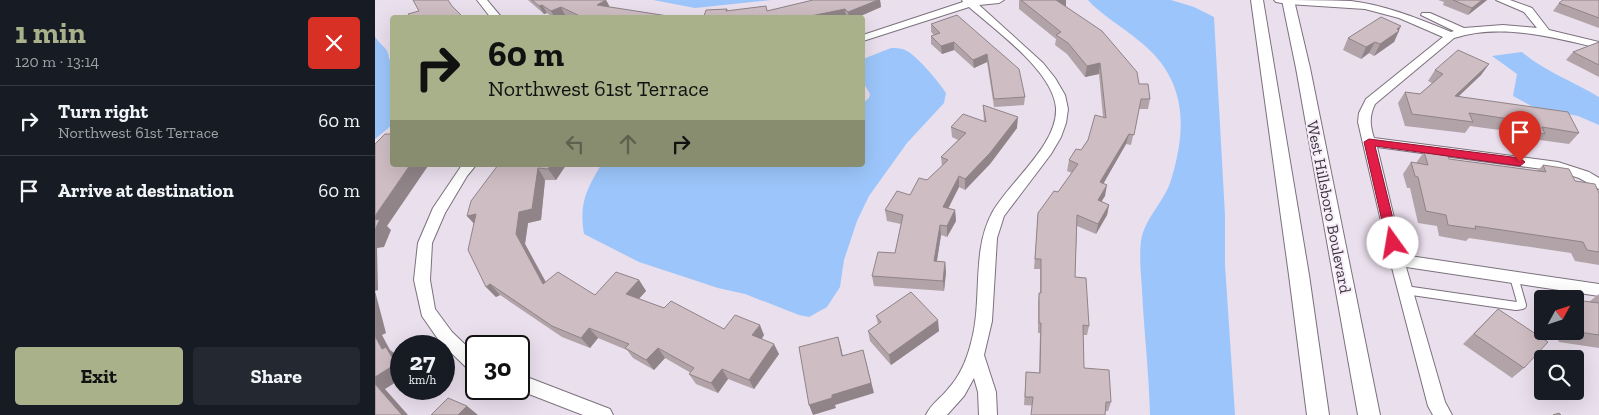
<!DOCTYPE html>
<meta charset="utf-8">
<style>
body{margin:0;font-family:"Zilla Slab",serif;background:#242831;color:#f1f3f6;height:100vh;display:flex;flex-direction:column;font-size:19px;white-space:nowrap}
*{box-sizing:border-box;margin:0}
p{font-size:16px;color:#9ea1a6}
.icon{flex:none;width:28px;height:28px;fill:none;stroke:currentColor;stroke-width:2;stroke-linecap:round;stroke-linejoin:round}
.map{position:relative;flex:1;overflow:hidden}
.sheet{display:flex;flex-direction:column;background:#171b24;width:375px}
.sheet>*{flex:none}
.guide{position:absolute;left:15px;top:15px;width:475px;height:152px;border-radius:5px;box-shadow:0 5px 20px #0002;background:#a9b18a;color:#111;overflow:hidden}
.needle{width:32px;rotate:50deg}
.controls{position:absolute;left:1159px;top:290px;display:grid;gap:10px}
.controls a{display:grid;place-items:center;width:50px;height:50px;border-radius:5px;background:#171b24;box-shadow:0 5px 20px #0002;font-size:25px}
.speed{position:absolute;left:15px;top:335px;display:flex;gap:10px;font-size:25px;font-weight:700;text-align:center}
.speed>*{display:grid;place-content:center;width:65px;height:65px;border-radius:50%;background:#171b24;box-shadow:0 5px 20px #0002;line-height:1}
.speed small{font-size:12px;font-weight:400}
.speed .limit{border:2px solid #111;border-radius:8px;background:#fff;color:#111}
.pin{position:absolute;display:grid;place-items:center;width:42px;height:42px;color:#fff;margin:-51px -21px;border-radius:50% 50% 50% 0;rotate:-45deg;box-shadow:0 0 5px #0007}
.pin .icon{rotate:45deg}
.me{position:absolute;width:55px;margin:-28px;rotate:347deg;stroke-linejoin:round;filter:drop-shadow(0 0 4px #0008)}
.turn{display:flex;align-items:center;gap:18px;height:105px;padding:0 15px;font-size:22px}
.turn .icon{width:65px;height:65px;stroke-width:2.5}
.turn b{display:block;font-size:35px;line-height:42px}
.lanes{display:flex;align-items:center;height:48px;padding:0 15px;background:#0003;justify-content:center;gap:25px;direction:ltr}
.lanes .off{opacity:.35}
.round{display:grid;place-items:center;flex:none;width:52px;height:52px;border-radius:5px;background:#242831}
.head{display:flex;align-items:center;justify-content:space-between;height:85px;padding:0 15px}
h1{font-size:30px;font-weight:700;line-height:38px;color:#a9b18a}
.button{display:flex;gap:10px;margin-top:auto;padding:10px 15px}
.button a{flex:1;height:58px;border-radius:5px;background:#a9b18a;color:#111;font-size:20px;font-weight:700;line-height:58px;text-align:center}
.button a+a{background:#242831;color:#f1f3f6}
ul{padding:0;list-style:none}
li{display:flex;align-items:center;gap:15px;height:70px;padding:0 15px;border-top:1px solid #363941}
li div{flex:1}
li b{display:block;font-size:19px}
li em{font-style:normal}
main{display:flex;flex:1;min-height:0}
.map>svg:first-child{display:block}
</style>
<main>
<section class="sheet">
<div class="head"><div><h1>1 min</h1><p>120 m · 13:14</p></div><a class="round" style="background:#d93025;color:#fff"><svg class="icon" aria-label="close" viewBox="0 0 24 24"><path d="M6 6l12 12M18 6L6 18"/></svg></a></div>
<ul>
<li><svg class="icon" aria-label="right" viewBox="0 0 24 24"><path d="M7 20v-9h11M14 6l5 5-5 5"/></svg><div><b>Turn right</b><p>Northwest 61st Terrace</p></div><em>60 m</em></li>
<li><svg class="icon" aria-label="arrive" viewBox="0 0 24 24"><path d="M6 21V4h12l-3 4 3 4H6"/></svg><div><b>Arrive at destination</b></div><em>60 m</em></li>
</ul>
<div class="button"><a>Exit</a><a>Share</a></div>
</section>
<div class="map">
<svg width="1224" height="415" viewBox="0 0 1224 415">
<rect width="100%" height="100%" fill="#eadfed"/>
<!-- water -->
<g fill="#9cc6fb">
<polygon points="278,0 397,0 320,8"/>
<path d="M713,0H796L819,7L839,17L850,215V265L860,415H775C774,373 769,332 767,290C766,274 764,257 766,241C769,219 790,201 796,180C813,125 811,77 763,40C749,28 724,13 713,0Z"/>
<path d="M0,37C6,46 14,48 14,59L18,62L17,125L0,139Z"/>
<path d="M516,48C522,48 527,48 532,51C543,57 564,82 571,93L569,103L532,143L494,196L482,221L469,260L465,287L452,307L434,317L424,315L370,294L343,288L264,262L209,234C204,204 211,190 226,165H488V103L494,98L495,94L488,82V59Z"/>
<path d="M1147,52C1171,72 1198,81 1224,97V125L1203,116L1160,108L1138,96L1142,74L1117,56Z"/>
</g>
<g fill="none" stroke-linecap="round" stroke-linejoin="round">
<!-- service casing -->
<g stroke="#7b717d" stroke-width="10">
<polyline id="service" points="1030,290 1141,306 1147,305 1139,277"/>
</g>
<!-- minor casing -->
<g stroke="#7b717d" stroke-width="2">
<g id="minor">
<polygon points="102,0 112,0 127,18 116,18"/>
<path d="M587,0H629L624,3L604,5L668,63L680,78L690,95L693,109L691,123L686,137L676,154L629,216L622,238L617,321L609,355L621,392L622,415H604L603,392L599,378L589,396L572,415H551C556,404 566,398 573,389C585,376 592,359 596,343C608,301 596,252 617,213C634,182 683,145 681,108C678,71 620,30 594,7L488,41V35L588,2Z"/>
<path d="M899,0C925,0 951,0 976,1C1011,5 1044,19 1076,32L1079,31L1046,15L1047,13H1055L1089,28L1128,25L1162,28L1149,12L1121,0H1135L1157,8L1174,30L1224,42V48C1177,37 1126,23 1079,38L1000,104C994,116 995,126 999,138L1183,162L1214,172L1224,178V189L1204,178L1182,171L1002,147L1028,255L1224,284V296L1031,267L1070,402L1077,415H1058L1053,406L1015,260L983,122L984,113L991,99L1068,37L1024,18L990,9L913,4L901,2Z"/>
<polygon points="87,165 101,165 92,176 70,213 57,243 55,280 60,309 77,332 101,355 101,374 95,371 65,342 47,316 39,280 43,243 58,208"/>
<polygon points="144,374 235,409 238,415 208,415 141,389 144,389"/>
</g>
</g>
<!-- tertiary casing -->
<g stroke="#7b717d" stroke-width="2">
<g id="tertiary">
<polygon points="876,0 888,0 934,275 954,415 932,415 914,275"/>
<polygon points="907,0 919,0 935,68 1005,415 983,415 921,68"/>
</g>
</g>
<!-- service -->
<use href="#service" stroke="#fff" stroke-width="8"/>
<!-- minor -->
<use href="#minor" fill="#fff" fill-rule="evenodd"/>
<!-- tertiary -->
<use href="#tertiary" fill="#fff" fill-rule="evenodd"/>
</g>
<!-- wall -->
<g fill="#b1a3a8">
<polygon points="153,0 231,0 235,7 293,16 329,16 352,9 353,11 391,6 392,11 438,0 505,0 506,7 481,18 196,18 190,15 184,18 178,18 172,13 169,14"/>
<polygon points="644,0 691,0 690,6 764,84 775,99 773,109 764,109 756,145 751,144 728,184 730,196 726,201 734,205 732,215 721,234 702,226 700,277 714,326 712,335 708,335 709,368 736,402 733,411 649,405 651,372 664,373 665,333 663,333 663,303 664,293 665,293 665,269 659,269 663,213 683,192 697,173 692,171 694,160 706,150 728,117 724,74 710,77 692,54 680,45 681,39 644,9"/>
<polygon points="1063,0 1112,0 1093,15 1068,5 1069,2"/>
<polygon points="1224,0 1224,28 1178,11 1184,3"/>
<polygon points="582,15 650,97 649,105 619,107 612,62 599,68 579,50 567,54 556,44 556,36 559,35 556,32 556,24"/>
<polygon points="1024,31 1019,42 999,56 994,53 986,59 968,50 973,38"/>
<polygon points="1224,42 1224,77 1191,60 1198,52"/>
<polygon points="1114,64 1106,75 1084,96 1204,133 1194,144 1165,140 1160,145 1136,142 1132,131 1095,126 1090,133 1030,126 1023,103 1030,92 1045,94 1057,83 1053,81 1060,70"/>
<polygon points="608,105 642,128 615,164 590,190 584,187 573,208 580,210 581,221 572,237 566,235 562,261 570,262 571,272 569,291 499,286 497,276 520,253 526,224 512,221 510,210 535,195 567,166 566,157 583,140 577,137 576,127 609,122"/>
<polygon points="1049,152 1074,159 1162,171 1168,165 1224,193 1224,265 1200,261 1196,253 1094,238 1091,241 1064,236 1062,226 1043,223 1035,188 1032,188 1028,174 1036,162 1041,163"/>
<polygon points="121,165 191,165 181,180 170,180 166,220 153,223 150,244 171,282 220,295 264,280 271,291 264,299 349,329 389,335 387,339 404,354 379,389 353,379 343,393 321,384 314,374 316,373 290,358 279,370 258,358 252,350 223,338 215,348 187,337 125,295 121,297 111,287 99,223 92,216 122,167"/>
<polygon points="1224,294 1224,348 1184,342 1179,331 1200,331 1214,302"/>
<polygon points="1123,309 1149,368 1137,378 1088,344"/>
<polygon points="501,316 564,331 516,365 495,341 493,331 503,324"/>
</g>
<!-- shaded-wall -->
<g fill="#908488">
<polygon points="231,0 235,8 222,5"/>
<polygon points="503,0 505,0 506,7 481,18 474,18 473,12"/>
<polygon points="681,0 691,0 691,6 680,10"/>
<polygon points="1107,0 1112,0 1093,15 1097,8"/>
<polygon points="167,5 172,13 169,14 164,6"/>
<polygon points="186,7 190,15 184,18 180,18 176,11"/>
<polygon points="470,9 471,17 468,18 426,18"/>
<polygon points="1026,26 1019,42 999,56 1005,44 1022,29"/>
<polygon points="579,42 579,50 567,54 566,46"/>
<polygon points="1000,42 994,53 986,59 991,47"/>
<polygon points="612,54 612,62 599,68 598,60"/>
<polygon points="725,63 724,74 710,77 712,66"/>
<polygon points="1114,64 1106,75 1072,107 1080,96"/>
<polygon points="643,117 642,128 615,164 590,190 590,179"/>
<polygon points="754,134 751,144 723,193 725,182"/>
<polygon points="35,165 52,165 53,166 12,226 16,230 9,247 2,248 3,290 0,291 11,333 7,335 15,350 25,357 26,360 26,379 10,389 33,415 27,415 0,384 0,377 7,349 0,336 0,216"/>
<polygon points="176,165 191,165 181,180 173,169"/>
<polygon points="163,168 170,180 166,220 153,223 150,244 177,294 168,284 141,234 144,212"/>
<polygon points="584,176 584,187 569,217 568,207"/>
<polygon points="732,185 730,196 721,210 723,200"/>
<polygon points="734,205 732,215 721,234 723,224"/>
<polygon points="580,210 581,221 572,237 572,226"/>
<polygon points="101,214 102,227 92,216"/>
<polygon points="565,225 566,235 560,272 559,261"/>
<polygon points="570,262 571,272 569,291 568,281"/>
<polygon points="264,280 271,291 259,304 251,294"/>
<polygon points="115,284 125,295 121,297 111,287"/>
<polygon points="563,320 564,331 516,365 514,355"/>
<polygon points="385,325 389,335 382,345 377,335"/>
<polygon points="214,328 223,338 215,348 206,338"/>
<polygon points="463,337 466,347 470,366 467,356"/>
<polygon points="399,344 404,354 379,389 374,380"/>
<polygon points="283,348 290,358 279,370 271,360"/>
<polygon points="488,350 499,393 460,405 461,408 438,415 434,405 457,395"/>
<polygon points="347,369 353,379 343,393 336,383"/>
<polygon points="92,406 103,415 83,415"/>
</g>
<!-- building -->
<g fill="#cebdc3" stroke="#908488">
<polygon points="38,0 73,0 77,6 89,18 36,18 33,14 44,11"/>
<polygon points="157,0 231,0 222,5 293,16 329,16 331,10 352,9 351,11 391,6 392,11 438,0 503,0 473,12 470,9 426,18 209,18 186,7 176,11 167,5 164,6"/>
<polygon points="646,0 681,0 727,31 762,72 764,84 773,84 775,99 766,99 759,135 754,134 725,182 732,185 723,200 734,205 723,224 702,215 700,277 711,278 714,326 708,325 709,368 734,370 736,402 731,402 730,415 656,415 658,397 650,397 651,372 665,373 666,323 664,323 664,293 666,293 666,259 660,259 663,213 679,191 683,192 703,164 694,160 701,149 706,150 713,140 720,115 731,118 725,63 712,66 693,43 681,35 686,32"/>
<polygon points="1078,0 1107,0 1097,8"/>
<polygon points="1188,0 1224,0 1224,18 1184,3"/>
<polygon points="582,15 644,69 650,97 619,99 612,54 598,60 579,42 566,46 556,36 565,33 556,24"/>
<polygon points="1006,17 1026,26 1022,29 1024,31 1005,44 1000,42 991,47 973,38"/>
<polygon points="1224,42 1224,65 1198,52"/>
<polygon points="1083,50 1114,64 1080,96 1193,112 1204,133 1167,127 1170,134 1145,130 1141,120 1094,113 1098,122 1037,114 1030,92 1045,94 1068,74 1060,70"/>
<polygon points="608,105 643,117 615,153 590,179 584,176 568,207 580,210 572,226 565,225 559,261 570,262 568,281 497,276 503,252 520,253 528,215 510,210 522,191 535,195 544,178 552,180 573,160 566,157 591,133 576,127 588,114 611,122"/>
<polygon points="10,134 18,134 18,165 35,165 0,216 0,144"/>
<polygon points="1049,152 1073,156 1074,159 1171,172 1168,165 1194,169 1200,181 1220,184 1224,193 1224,252 1212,250 1208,242 1100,226 1101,229 1073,225 1071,215 1051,211 1043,177 1040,176 1036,162 1053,165"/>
<polygon points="123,165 176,165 173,169 163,168 157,209 144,212 141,234 168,284 183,272 220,295 241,272 264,280 251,294 289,308 296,301 349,329 360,315 385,325 377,335 399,344 374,380 347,369 336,383 314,374 319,368 283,348 271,360 250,348 254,344 214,328 206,338 177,326 115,284 111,287 93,250 101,214 92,216 96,201"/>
<polygon points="5,219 0,230 0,220"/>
<polygon points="536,292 563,320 514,355 493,331 506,322 501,316"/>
<polygon points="1181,297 1194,299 1181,299"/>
<polygon points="1200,300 1224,303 1224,335 1197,331 1200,331"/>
<polygon points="1123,309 1173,342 1149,368 1099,334"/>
<polygon points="0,336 7,349 11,347 21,364 0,377"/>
<polygon points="463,337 467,356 488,350 496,383 457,395 457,398 434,405 424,347"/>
<polygon points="0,384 27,415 0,415"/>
<polygon points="73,398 92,406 83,415 56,415"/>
<polygon points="1184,413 1186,415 1178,415"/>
</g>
<!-- route -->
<polygon fill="#e11d48" stroke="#92132f" points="994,139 1145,158 1150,162 1145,166 1000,146 1024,243 1022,246 1014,246 1012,243 989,142"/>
<g text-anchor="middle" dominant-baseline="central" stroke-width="4" stroke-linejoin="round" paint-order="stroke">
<!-- street labels -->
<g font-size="16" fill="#3a363b" stroke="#f7ecfa">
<text transform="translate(954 207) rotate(79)">West Hillsboro Boulevard</text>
</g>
</g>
</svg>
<div class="controls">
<a><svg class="needle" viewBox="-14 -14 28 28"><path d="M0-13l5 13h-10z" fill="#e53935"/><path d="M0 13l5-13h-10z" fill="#9ea1a6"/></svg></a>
<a><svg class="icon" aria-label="search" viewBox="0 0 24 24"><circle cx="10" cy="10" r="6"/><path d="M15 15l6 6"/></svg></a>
</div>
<div class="speed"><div>27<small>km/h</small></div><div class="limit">30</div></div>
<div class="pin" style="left:1145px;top:162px;background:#d93025"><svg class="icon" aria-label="arrive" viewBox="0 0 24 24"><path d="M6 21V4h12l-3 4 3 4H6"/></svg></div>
<svg class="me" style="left:1018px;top:243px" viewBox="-20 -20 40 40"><circle r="19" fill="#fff"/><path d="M0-13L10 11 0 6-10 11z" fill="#e11d48"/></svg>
<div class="guide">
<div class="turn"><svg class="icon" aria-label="right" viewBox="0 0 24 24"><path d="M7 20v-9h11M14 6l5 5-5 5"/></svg><div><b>60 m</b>Northwest 61st Terrace</div></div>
<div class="lanes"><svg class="icon off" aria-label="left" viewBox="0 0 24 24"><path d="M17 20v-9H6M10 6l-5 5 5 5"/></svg><svg class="icon off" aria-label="ahead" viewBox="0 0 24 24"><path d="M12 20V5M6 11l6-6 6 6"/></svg><svg class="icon" aria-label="right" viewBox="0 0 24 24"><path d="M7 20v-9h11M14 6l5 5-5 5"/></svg></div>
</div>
</div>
</main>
